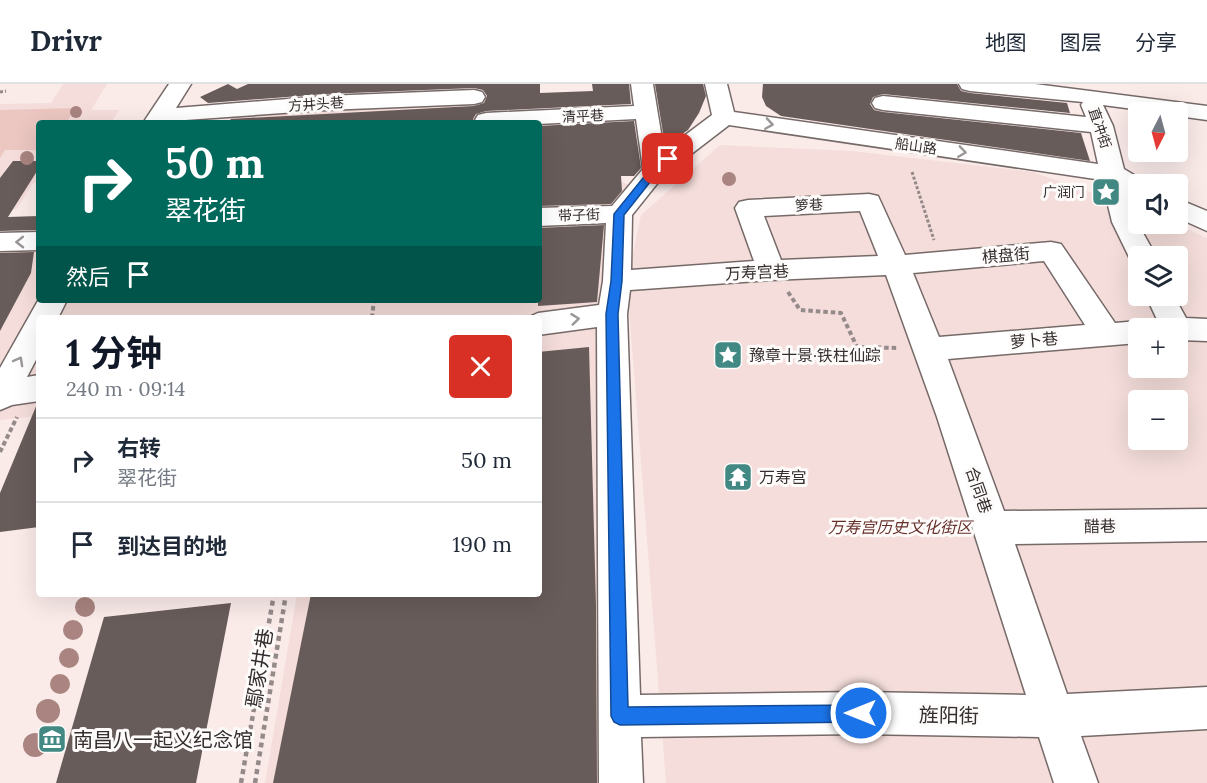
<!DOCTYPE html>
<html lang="zh">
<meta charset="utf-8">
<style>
body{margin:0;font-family:Lora,"Noto Sans SC",serif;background:#f2f2f3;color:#1f2937;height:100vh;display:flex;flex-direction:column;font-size:22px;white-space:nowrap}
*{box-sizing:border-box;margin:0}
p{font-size:20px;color:#747a83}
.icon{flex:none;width:33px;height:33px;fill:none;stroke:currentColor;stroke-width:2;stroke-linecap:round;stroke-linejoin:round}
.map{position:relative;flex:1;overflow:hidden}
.sheet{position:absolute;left:36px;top:231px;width:506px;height:282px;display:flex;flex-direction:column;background:#fff;border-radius:6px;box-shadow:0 6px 24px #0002}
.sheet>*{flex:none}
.hud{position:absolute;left:36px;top:36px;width:506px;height:183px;border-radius:6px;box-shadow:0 6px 24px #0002;background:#00695c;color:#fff;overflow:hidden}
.needle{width:39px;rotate:186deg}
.buttons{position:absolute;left:1128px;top:18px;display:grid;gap:12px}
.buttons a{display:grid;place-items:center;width:60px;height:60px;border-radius:6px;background:#fff;box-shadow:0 6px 24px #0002;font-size:30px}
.pin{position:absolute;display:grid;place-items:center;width:51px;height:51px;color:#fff;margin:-26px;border-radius:12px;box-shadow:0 3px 9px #0006}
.me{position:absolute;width:66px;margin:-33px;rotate:270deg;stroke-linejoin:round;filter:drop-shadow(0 0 4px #0008)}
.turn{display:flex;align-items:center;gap:21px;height:126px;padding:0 30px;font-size:27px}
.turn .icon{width:78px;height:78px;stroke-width:2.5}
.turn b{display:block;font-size:42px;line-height:51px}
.then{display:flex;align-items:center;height:57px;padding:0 30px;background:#0003;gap:12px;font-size:22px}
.round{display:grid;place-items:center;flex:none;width:63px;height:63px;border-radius:6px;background:#f2f2f3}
.overview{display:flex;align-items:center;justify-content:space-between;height:102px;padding:0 30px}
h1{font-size:36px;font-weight:700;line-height:45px;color:#111827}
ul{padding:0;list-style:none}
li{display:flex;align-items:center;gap:18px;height:84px;padding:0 30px;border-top:2px solid #e0e1e3}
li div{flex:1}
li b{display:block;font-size:22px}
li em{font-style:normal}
header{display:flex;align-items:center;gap:36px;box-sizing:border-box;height:84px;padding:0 30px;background:#fff;border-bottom:2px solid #e0e1e3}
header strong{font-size:28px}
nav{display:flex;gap:33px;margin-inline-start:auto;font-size:21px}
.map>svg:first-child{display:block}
</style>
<header>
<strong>Drivr</strong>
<nav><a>地图</a><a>图层</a><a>分享</a></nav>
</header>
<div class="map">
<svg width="1207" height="699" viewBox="0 0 1207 699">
<rect width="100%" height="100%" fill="#faebe9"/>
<!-- built -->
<g fill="#f4ddda" fill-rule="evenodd">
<polygon points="63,0 107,0 91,26 119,26 111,39 39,39 39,98 33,99 17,125 0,126 0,20 51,19"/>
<polygon points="469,17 510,39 228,39 231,32"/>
<polygon points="539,54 632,103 606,699 265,699 297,510 538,510 538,234 39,234 39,332 0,336 0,163 39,162 39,216 538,216"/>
<path d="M720,61L852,67L1033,88L1138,125V140H1176L1207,154V699H666L627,199L641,131ZM1138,172H1178V212H1138ZM1138,244H1178V284H1138ZM1138,316H1178V356H1138Z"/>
</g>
<!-- green -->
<polygon fill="#ecc7c2" points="76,24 66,39 39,39 39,66 5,66 0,74 0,26"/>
<!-- building -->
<g fill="#685c5a">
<polygon points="228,0 237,5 248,0 540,0 540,9 593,7 592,0 629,0 631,20 486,27 476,30 473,35 474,39 235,39 230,35 474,22 484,19 487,12 483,6 474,4 326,10 208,19 200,13"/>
<polygon points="655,0 703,0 706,12 699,29 688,46 676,54 664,55"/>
<polygon points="763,0 957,0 961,7 970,9 1067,19 1070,29 883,10 873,13 870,20 874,26 883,28 1081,49 1090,77 781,32 766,22 762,13"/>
<polygon points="634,37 641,84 634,92 621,92 622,107 611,120 538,122 538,42"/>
<polygon points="13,77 39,77 39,84 8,133 39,132 39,146 0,147 0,94"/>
<polygon points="604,141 597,218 538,222 538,144"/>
<polygon points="34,168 31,189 0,247 0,169"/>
<polygon points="589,263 596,521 597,699 273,699 311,510 538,510 538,268"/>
<polygon points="39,319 39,443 0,448 0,409 37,320"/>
<polygon points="231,519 196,699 56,699 104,533"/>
</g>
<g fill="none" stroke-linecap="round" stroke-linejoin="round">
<!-- minor casing -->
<g stroke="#766a68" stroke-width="3">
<g id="minor">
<polygon points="169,0 191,0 176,24 326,12 474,6 482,8 485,13 482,18 474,20 326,26 143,39"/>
<path d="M631,0H653L664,67L712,31L705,0H727L734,28L1098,80L1091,48L883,26L875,24L872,19L875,14L883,12L1086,33L1081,21L1083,18L970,7L962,5L959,0H1035L1207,22V36L1178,32V28H1156L1103,21L1113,42L1124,85L1149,100H1138V111L1130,109L1138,140L1156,172H1138V180L1132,179L1112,138L1102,96L729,41L664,91L632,131L631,186L754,177L735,124L739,118L748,116L869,110L878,112L905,171L1051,158L1061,160L1115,239L1138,237L1149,240L1151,244H1138V259L948,275L1004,427L1207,425V457L1015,460L1067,610L1207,603V645L1081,652L1098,699H1054L1039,653L861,650L641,653L643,699H599L597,243L538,251V234H527L538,229L599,221L603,197L606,139L538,142V124L612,122L643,85L636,35L538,40L477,39L475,36L478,31L486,29L634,22ZM860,127L878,172L781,176L764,132ZM1044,177L1085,241L939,253L913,189ZM886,191L937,333L1026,611L861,608L640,611L627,230L630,206L771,196Z"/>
<polygon points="1178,115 1207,127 1207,147 1178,134"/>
<polygon points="39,148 39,166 0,167 0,149"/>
<polygon points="1146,212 1174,212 1186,234 1207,235 1207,257 1178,256 1178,244 1161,244"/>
<polygon points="39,215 67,216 58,234 39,234 39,270 27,293 39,291 39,317 12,321 0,326 0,284"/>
</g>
</g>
<!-- path-far2 -->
<g stroke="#948a89" stroke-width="3" stroke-dasharray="3 2" stroke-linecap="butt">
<polyline points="0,8 6,7"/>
<polyline points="912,88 934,156"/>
</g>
<!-- path-far1 -->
<g stroke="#948a89" stroke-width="4" stroke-dasharray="4.5 3" stroke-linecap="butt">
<polyline points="788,208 800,226 841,229 857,263 899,264"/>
<polyline points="372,234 374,216"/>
<polyline points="0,368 17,333"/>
</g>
<!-- path -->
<g stroke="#948a89" stroke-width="4.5" stroke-dasharray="5 4" stroke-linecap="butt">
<polyline points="241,699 274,510"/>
<polyline points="255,699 286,510"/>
</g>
<!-- minor -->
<use href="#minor" fill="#fff" fill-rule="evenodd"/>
</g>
<!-- trees -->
<g fill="#a98480">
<circle cx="76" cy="28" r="6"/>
<circle cx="27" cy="74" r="7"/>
<circle cx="729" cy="95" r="7"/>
<circle cx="85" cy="523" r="10"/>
<circle cx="73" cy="546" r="10"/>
<circle cx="69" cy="574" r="10"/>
<circle cx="60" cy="600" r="10"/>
<circle cx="48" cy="627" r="12"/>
<circle cx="35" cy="661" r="12"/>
</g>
<!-- one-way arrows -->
<defs><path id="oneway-chevron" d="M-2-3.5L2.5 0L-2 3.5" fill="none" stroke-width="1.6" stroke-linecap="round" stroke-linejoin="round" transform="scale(1.5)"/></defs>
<g stroke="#9a9796">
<use href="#oneway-chevron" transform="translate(769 40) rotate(9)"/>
<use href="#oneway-chevron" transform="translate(962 68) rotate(8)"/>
<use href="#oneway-chevron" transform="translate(20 158) rotate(179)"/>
<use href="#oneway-chevron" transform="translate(575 235) rotate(-7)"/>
<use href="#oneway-chevron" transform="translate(19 277) rotate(-61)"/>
</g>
<!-- route -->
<polygon fill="#1a73e8" stroke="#114b97" stroke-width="1.5" points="668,72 673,75 671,77 658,88 624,131 622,197 618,230 628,623 861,621 867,623 870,629 867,636 861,638 620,641 614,638 611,632 606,230 611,197 614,130 651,84"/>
<!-- icons -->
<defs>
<g id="sight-square" transform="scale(1.5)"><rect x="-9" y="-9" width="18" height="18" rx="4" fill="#428984" stroke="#fefbfb"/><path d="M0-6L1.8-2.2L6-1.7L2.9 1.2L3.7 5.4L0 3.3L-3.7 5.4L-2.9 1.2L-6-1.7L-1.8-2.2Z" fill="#fff"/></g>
<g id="temple-square" transform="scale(1.5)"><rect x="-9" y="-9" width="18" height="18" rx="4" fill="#428984" stroke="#fefbfb"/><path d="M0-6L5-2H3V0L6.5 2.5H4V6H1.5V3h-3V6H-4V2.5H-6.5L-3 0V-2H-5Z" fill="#fff"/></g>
<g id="museum-square" transform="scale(1.5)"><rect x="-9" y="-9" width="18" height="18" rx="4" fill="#428984" stroke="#fefbfb"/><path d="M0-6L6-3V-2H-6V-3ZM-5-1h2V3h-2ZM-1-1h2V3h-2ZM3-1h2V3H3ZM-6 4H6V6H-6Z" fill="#fff"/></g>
</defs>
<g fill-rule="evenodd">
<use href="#sight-square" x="1106" y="108"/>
<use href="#sight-square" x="728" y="271"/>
<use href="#temple-square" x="738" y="393"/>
<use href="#museum-square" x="52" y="655"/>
</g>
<g text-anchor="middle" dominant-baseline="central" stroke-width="6" stroke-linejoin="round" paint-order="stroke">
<!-- far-street labels -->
<g font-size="14" fill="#342f2e" stroke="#fefbfb">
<text transform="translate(316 20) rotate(-4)">方井头巷</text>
<text transform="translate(583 32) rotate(-3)">清平巷</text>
<text transform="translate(1100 44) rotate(71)">直冲街</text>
<text transform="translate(916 62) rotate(8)">船山路</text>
<text transform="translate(809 121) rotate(-3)">箩巷</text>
<text transform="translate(579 131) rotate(-2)">带子街</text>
</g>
<!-- far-poi labels -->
<g font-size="14" fill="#342f2e" stroke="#fefbfb" text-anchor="end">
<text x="1085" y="108">广润门</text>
</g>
<!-- street labels -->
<g font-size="16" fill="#342f2e" stroke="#fefbfb">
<text transform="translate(1006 171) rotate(-5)">棋盘街</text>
<text transform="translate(757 188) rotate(-3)">万寿宫巷</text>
<text transform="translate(1034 256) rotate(-5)">萝卜巷</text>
<text transform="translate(979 406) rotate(71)">合同巷</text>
<text transform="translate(1100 442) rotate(-1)">醋巷</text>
</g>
<!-- poi labels -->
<g font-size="16" fill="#342f2e" stroke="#fefbfb" text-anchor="start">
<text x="749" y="271">豫章十景·铁柱仙踪</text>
<text x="759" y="393">万寿宫</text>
</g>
<!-- park labels -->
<g font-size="16" font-style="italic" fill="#662f2a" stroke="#fefbfb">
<text x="900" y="443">万寿宫历史文化街区</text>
</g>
<!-- near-street labels -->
<g font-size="20" fill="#342f2e" stroke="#fefbfb">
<text transform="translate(259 584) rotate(-81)">鄢家井巷</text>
<text transform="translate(949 631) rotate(1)">旌阳街</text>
</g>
<!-- near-poi labels -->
<g font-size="20" fill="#342f2e" stroke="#fefbfb" text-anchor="start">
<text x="73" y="655">南昌八一起义纪念馆</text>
</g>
</g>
</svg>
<div class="buttons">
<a><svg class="needle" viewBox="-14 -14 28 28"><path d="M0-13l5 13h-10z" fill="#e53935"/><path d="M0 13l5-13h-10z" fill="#747a83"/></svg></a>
<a><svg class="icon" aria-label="sound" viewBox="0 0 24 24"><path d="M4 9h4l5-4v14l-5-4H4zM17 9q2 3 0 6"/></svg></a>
<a><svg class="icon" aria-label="layers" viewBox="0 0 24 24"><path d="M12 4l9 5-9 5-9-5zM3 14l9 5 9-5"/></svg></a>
<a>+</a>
<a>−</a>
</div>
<div class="pin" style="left:668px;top:75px;background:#d93025"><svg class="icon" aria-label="arrive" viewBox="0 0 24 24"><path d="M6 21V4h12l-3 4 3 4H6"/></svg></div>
<svg class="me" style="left:861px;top:629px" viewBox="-20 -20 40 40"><circle r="17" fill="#1a73e8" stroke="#fff" stroke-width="3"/><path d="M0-11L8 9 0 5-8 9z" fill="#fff"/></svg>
<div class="hud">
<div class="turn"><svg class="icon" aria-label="right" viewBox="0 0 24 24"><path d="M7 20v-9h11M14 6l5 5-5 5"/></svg><div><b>50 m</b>翠花街</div></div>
<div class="then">然后<svg class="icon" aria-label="arrive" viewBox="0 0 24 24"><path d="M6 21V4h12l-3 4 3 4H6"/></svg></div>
</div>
<section class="sheet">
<div class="overview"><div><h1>1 分钟</h1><p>240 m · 09:14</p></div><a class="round" style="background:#d93025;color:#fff"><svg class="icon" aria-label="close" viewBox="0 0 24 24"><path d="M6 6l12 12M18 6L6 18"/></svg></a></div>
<ul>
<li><svg class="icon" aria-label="right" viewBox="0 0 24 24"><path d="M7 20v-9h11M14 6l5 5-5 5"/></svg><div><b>右转</b><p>翠花街</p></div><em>50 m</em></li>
<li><svg class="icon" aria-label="arrive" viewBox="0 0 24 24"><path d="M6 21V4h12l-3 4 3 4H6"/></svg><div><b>到达目的地</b></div><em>190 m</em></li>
</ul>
</section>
</div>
